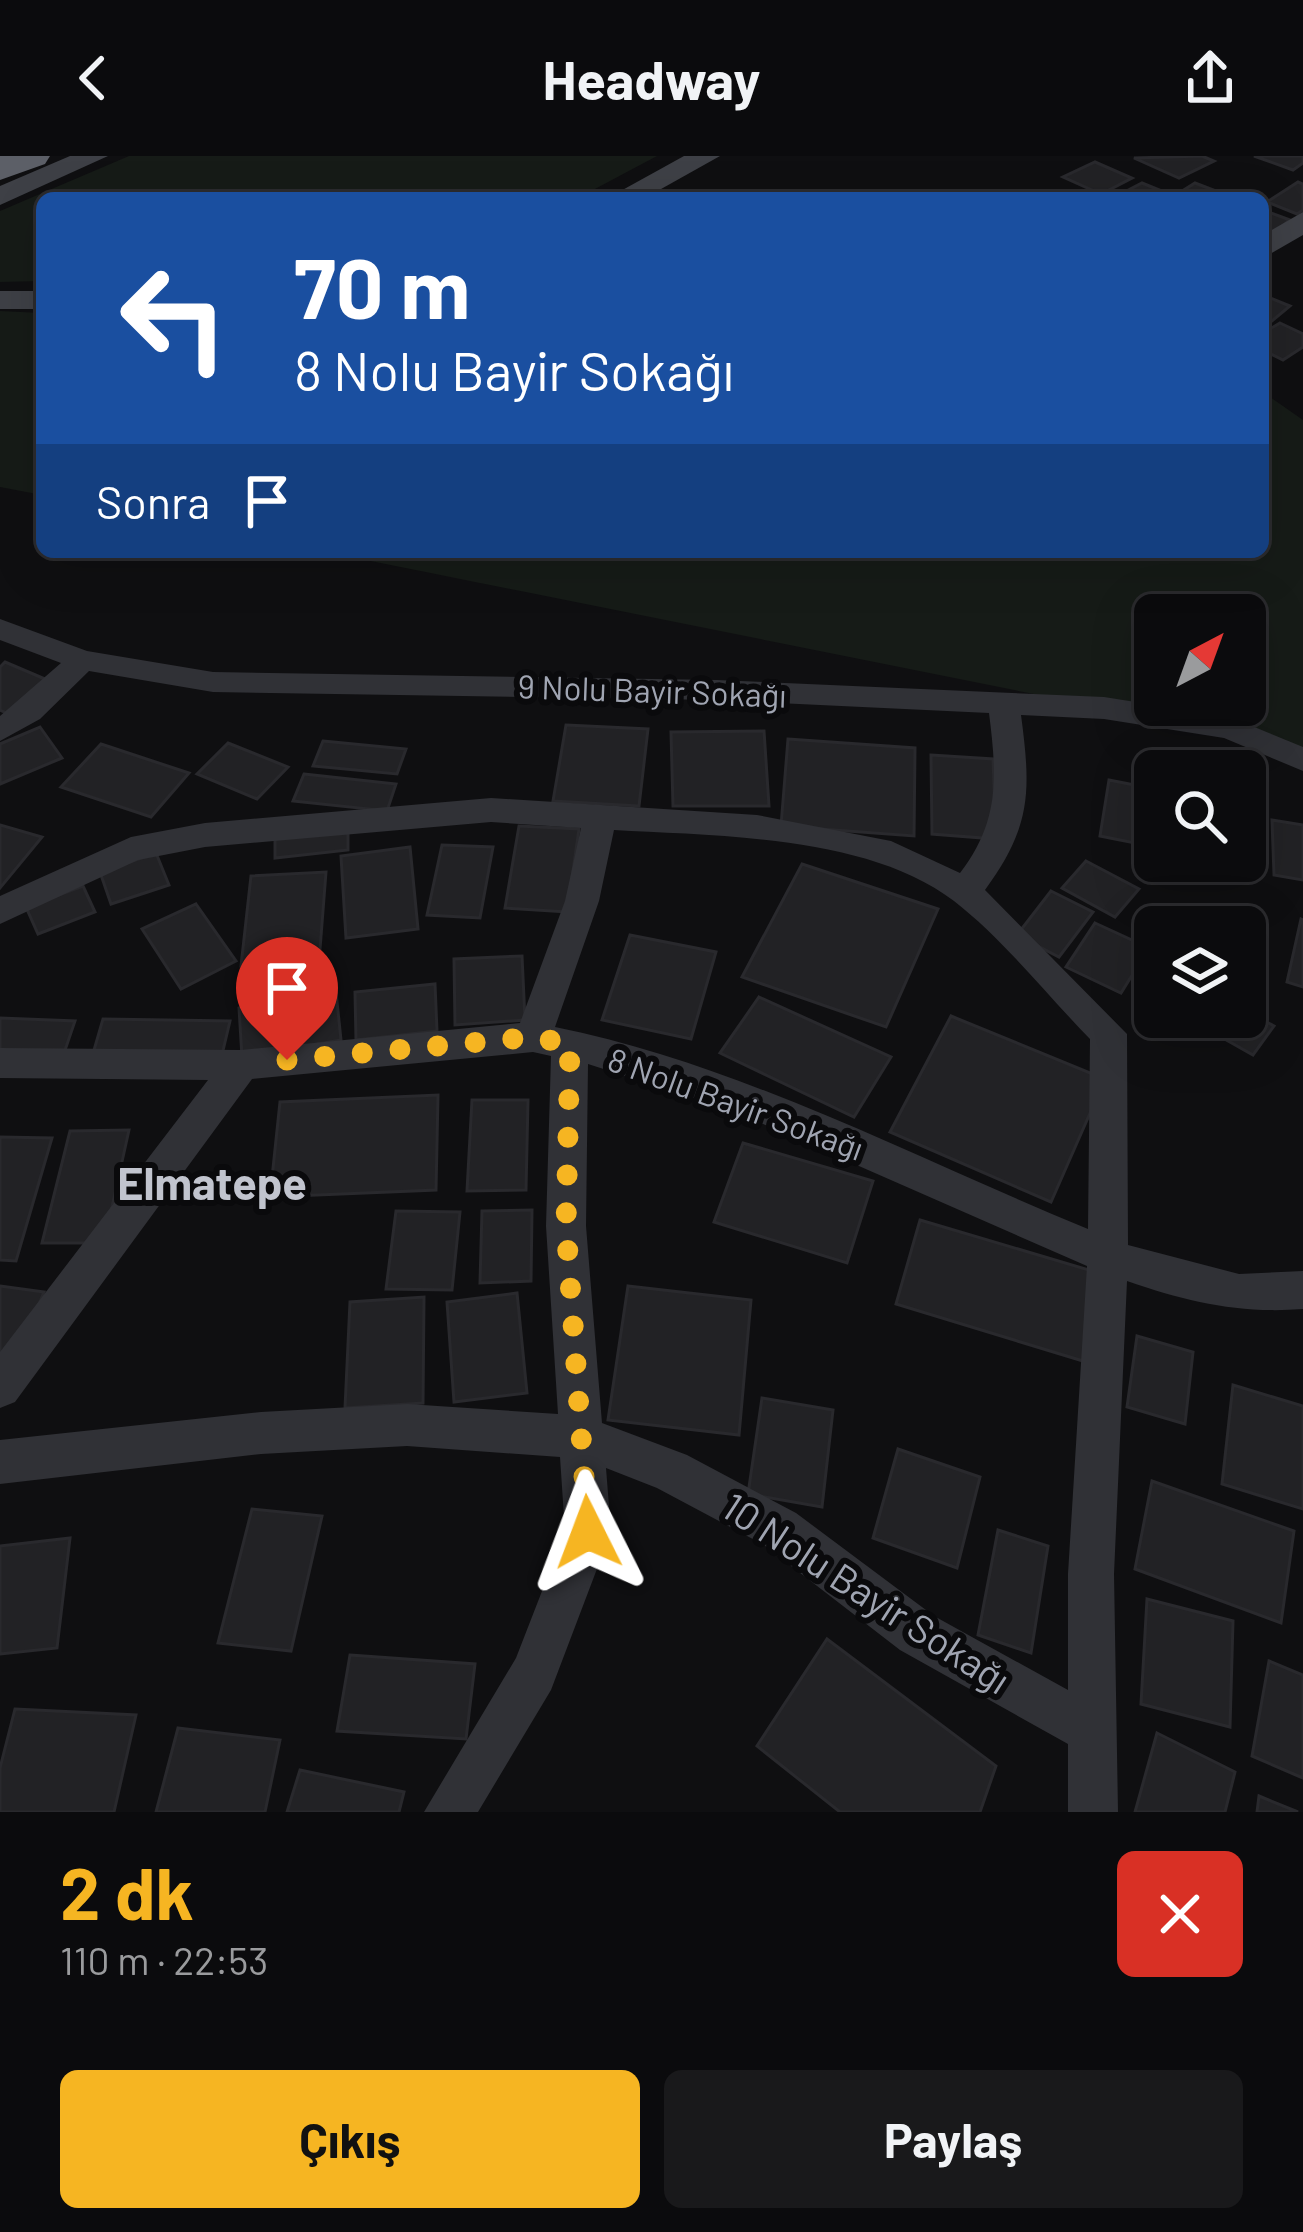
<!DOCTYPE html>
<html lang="tr">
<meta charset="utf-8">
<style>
body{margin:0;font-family:Barlow,sans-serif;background:#19191b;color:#f1f3f6;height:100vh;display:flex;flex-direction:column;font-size:45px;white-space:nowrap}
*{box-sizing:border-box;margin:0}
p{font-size:39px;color:#9a9b9d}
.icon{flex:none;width:66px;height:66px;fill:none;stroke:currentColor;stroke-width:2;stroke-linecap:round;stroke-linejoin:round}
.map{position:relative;height:1656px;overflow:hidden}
.drawer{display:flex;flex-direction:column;background:#0b0b0d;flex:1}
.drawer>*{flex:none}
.guide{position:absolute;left:36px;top:36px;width:1233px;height:366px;border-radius:18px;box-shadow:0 12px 48px #0002,0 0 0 3px #2b2b2e;background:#1a4fa0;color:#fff;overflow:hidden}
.needle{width:78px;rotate:41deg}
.controls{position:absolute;left:1134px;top:438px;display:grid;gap:24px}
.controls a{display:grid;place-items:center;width:132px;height:132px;border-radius:18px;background:#0b0b0d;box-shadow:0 12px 48px #0002,0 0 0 3px #2b2b2e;font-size:60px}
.pin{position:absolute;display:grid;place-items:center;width:102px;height:102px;color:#fff;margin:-123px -51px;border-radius:50% 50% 50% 0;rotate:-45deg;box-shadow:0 0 12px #0007}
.pin .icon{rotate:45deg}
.me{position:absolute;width:132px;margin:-66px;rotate:357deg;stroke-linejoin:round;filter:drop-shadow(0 0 9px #0008)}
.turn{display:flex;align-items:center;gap:42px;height:252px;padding:0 60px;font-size:54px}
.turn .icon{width:156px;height:156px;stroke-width:2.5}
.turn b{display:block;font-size:84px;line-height:102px}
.then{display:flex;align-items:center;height:114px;padding:0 60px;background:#0003;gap:24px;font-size:45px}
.round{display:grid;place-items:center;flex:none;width:126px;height:126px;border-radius:18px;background:#19191b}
.overview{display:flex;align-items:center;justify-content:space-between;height:204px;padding:0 60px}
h1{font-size:72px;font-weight:700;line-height:90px;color:#f6b522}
.cta{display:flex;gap:24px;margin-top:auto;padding:24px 60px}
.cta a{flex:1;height:138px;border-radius:18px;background:#f6b522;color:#111;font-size:48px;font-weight:700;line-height:138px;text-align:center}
.cta a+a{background:#19191b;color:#f1f3f6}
header{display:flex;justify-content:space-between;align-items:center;height:156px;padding:0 60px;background:#0b0b0d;font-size:54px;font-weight:700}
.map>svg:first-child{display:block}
</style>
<header><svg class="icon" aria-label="back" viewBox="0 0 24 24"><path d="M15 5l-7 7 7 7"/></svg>Headway<svg class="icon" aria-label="share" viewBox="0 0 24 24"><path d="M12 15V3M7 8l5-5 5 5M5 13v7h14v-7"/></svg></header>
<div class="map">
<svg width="1303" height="1656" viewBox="0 0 1303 1656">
<rect width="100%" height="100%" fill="#0f0f11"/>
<!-- green -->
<g fill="#161b17" fill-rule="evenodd">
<polygon points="129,0 657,0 578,42 42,42 42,125 0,126 0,55"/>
<polygon points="0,155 42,157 42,339 0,331"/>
<path d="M1263,236L1303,264V592L326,396H1263ZM1155,459H1245V549H1155Z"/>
</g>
<!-- building -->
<g fill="#222225" stroke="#29292d" stroke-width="3">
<polygon points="1202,0 1214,5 1179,22 1134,2"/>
<polygon points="1254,0 1303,0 1303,7 1293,14"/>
<polygon points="1095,6 1132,22 1101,38 1063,21"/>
<polygon points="1298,26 1303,28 1303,54 1297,58 1267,46"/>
<polygon points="1142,27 1169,38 1113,42"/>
<polygon points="1195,27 1234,42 1171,42"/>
<polygon points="1263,54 1290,64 1263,84"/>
<polygon points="1263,139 1290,150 1267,169 1263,167"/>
<polygon points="1280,167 1303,178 1303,191 1283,204 1263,194 1263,177"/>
<polygon points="5,506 52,526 13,560 0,554 0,511"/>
<polygon points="566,569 648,573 639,650 553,645"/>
<polygon points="40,571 62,602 0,628 0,588"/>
<polygon points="764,575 769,650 673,650 671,576"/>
<polygon points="788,583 915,592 914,680 781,670"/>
<polygon points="323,585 406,593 397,618 313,610"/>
<polygon points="228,587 288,611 257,643 197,618"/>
<polygon points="101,588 189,617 151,661 61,631"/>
<polygon points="931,599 993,603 996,683 932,678"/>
<polygon points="304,618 396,628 387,655 293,645"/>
<polygon points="1109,624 1155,633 1155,691 1100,680"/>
<polygon points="1245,646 1262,649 1255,708 1241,705"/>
<polygon points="1272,664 1303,669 1303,724 1274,719"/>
<polygon points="0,669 42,681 0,732"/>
<polygon points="519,670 579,673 567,756 505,752"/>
<polygon points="348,673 348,694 275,702 275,680"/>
<polygon points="442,689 493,691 480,762 427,759"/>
<polygon points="410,691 418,773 346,782 341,700"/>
<polygon points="156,697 169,729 111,748 100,716"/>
<polygon points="1086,705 1139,733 1115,761 1062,732"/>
<polygon points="802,708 938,753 886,871 742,821"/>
<polygon points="326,716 319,806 241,810 251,720"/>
<polygon points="83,730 95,756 38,778 26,751"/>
<polygon points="1051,735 1093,756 1059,801 1017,779"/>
<polygon points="196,748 236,805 181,833 142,773"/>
<polygon points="1301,763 1303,764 1303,831 1287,826"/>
<polygon points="1095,767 1149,792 1121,837 1066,811"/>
<polygon points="630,779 716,796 691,883 602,864"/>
<polygon points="522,800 525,864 455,869 454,803"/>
<polygon points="1155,816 1155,856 1136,846"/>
<polygon points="435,828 437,875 356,884 355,836"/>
<polygon points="336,836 341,884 242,901 239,852"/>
<polygon points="759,841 891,901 854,961 720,897"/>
<polygon points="1245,854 1274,870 1253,899 1207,873 1216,861 1245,861"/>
<polygon points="951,860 1105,923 1051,1046 890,976"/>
<polygon points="0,862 75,865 62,903 0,900"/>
<polygon points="103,863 230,865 221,903 92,901"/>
<polygon points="438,939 436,1034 270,1041 280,946"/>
<polygon points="472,944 528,944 526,1034 467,1035"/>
<polygon points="129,974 104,1087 42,1087 70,975"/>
<polygon points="0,981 52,982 16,1105 0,1104"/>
<polygon points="743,987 873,1025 847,1107 714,1066"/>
<polygon points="532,1054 531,1125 480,1127 482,1055"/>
<polygon points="396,1055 460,1056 452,1134 386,1133"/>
<polygon points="920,1064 1099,1117 1083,1205 896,1148"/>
<polygon points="0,1130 44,1136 13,1209 0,1207"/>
<polygon points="628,1130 751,1144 739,1279 608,1264"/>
<polygon points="517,1137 527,1237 454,1246 447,1146"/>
<polygon points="424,1141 423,1247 345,1252 350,1146"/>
<polygon points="1137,1180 1193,1196 1185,1268 1127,1251"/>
<polygon points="1233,1229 1303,1250 1303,1353 1222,1328"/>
<polygon points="762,1242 833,1254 822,1351 748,1338"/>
<polygon points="898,1293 980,1321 957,1412 873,1382"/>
<polygon points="1152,1325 1294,1375 1281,1467 1135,1413"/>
<polygon points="252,1353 322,1360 291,1495 218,1487"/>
<polygon points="998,1374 1048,1390 1031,1497 978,1479"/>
<polygon points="70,1382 57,1492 0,1498 0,1390"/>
<polygon points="1147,1443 1233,1465 1230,1571 1141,1548"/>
<polygon points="827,1483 996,1610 980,1656 840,1656 757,1590"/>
<polygon points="350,1499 475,1508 466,1583 337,1575"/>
<polygon points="1269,1505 1303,1519 1303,1622 1252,1600"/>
<polygon points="15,1553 136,1559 114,1656 0,1656 0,1612"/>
<polygon points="178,1572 280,1584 265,1656 156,1656"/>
<polygon points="1157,1577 1235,1616 1225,1656 1135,1656"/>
<polygon points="300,1614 404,1636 399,1656 287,1656"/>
<polygon points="1259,1640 1298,1656 1257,1656"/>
</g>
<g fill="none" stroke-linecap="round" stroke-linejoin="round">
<!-- street -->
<path fill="#303136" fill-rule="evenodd" d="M0,463L87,495L213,516L717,524L1104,541L1230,561L1303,591V615L1224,582L1104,563L1021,559C1031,634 1032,670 985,734L1127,878L1128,1089L1239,1118L1303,1115V1153C1239,1158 1188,1146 1127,1125L1114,1418L1118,1656H1068V1588L900,1494L764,1389L657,1332L606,1312L611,1376L551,1534L478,1656H424L516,1502L565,1376L560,1301L407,1290L261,1298L0,1328V1284L261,1256L407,1248L558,1258L546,1070L551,900L533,896L252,923L15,1246L0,1252V1196L208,924L0,922V892L241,894L520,867L565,745L581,672L491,666L205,691L138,704L0,768V740L131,681L205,667L491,642L757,659L891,685L960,717C1000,665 997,620 989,557L717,544L213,536L89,515L40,563L0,585V560L61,507L0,484ZM614,674C717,680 868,679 954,745C1003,783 1046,838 1090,883L1088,1073C912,1001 742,909 555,871L599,745ZM588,908L731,954L1087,1110L1068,1418V1534L934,1460L796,1357L687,1299L602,1267L586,1070Z"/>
<!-- secondary -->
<g fill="#3e4046" fill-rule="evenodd">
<polygon points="70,0 108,0 0,49 0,30"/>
<polygon points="684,0 720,0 645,42 608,42"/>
<polygon points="1303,56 1303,79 1263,102 1263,79"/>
<rect x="0" y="135" width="42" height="18"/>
</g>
<!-- highway -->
<polygon fill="#5c5f67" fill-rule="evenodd" points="0,0 50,0 45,8 0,24"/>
</g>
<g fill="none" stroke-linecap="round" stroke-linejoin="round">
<!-- route -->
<polyline stroke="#f6b522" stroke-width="21" stroke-dasharray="0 37.8" points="287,904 533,881 570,888 566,1070 588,1376"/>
</g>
<g text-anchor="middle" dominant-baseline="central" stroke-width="12" stroke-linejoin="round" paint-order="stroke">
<!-- street labels -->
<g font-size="33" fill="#a0a5b2" stroke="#0a0a0c">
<text transform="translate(652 534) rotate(2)">9 Nolu Bayir Sokağı</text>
<text transform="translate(736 947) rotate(20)">8 Nolu Bayir Sokağı</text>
</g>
<!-- near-street labels -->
<g font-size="39" fill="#a0a5b2" stroke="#0a0a0c">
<text transform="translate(867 1436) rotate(33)">10 Nolu Bayir Sokağı</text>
</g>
<!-- district labels -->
<g font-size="45" font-weight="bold" fill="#c1c4ce" stroke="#0a0a0c">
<text x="212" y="1026">Elmatepe</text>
</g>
</g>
</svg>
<div class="controls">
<a><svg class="needle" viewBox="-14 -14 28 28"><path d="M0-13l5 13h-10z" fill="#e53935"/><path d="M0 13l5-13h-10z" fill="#9a9b9d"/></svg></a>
<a><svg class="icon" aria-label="search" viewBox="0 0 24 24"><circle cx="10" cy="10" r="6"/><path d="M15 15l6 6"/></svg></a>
<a><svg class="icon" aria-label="layers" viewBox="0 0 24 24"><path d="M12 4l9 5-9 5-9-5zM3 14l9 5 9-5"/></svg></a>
</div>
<div class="pin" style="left:287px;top:904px;background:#d93025"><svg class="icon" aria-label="arrive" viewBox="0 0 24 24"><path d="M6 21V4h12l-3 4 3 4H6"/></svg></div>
<svg class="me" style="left:588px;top:1376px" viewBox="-20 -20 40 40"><path d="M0-17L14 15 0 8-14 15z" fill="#f6b522" stroke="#fff" stroke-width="4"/></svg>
<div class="guide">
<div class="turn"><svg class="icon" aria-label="left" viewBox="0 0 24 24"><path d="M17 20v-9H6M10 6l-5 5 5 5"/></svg><div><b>70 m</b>8 Nolu Bayir Sokağı</div></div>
<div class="then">Sonra<svg class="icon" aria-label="arrive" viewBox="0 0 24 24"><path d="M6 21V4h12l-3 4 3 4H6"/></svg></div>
</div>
</div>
<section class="drawer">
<div class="overview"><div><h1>2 dk</h1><p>110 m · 22:53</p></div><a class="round" style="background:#d93025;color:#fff"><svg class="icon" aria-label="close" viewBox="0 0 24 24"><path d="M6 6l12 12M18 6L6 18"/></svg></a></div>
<div class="cta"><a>Çıkış</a><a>Paylaş</a></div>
</section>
